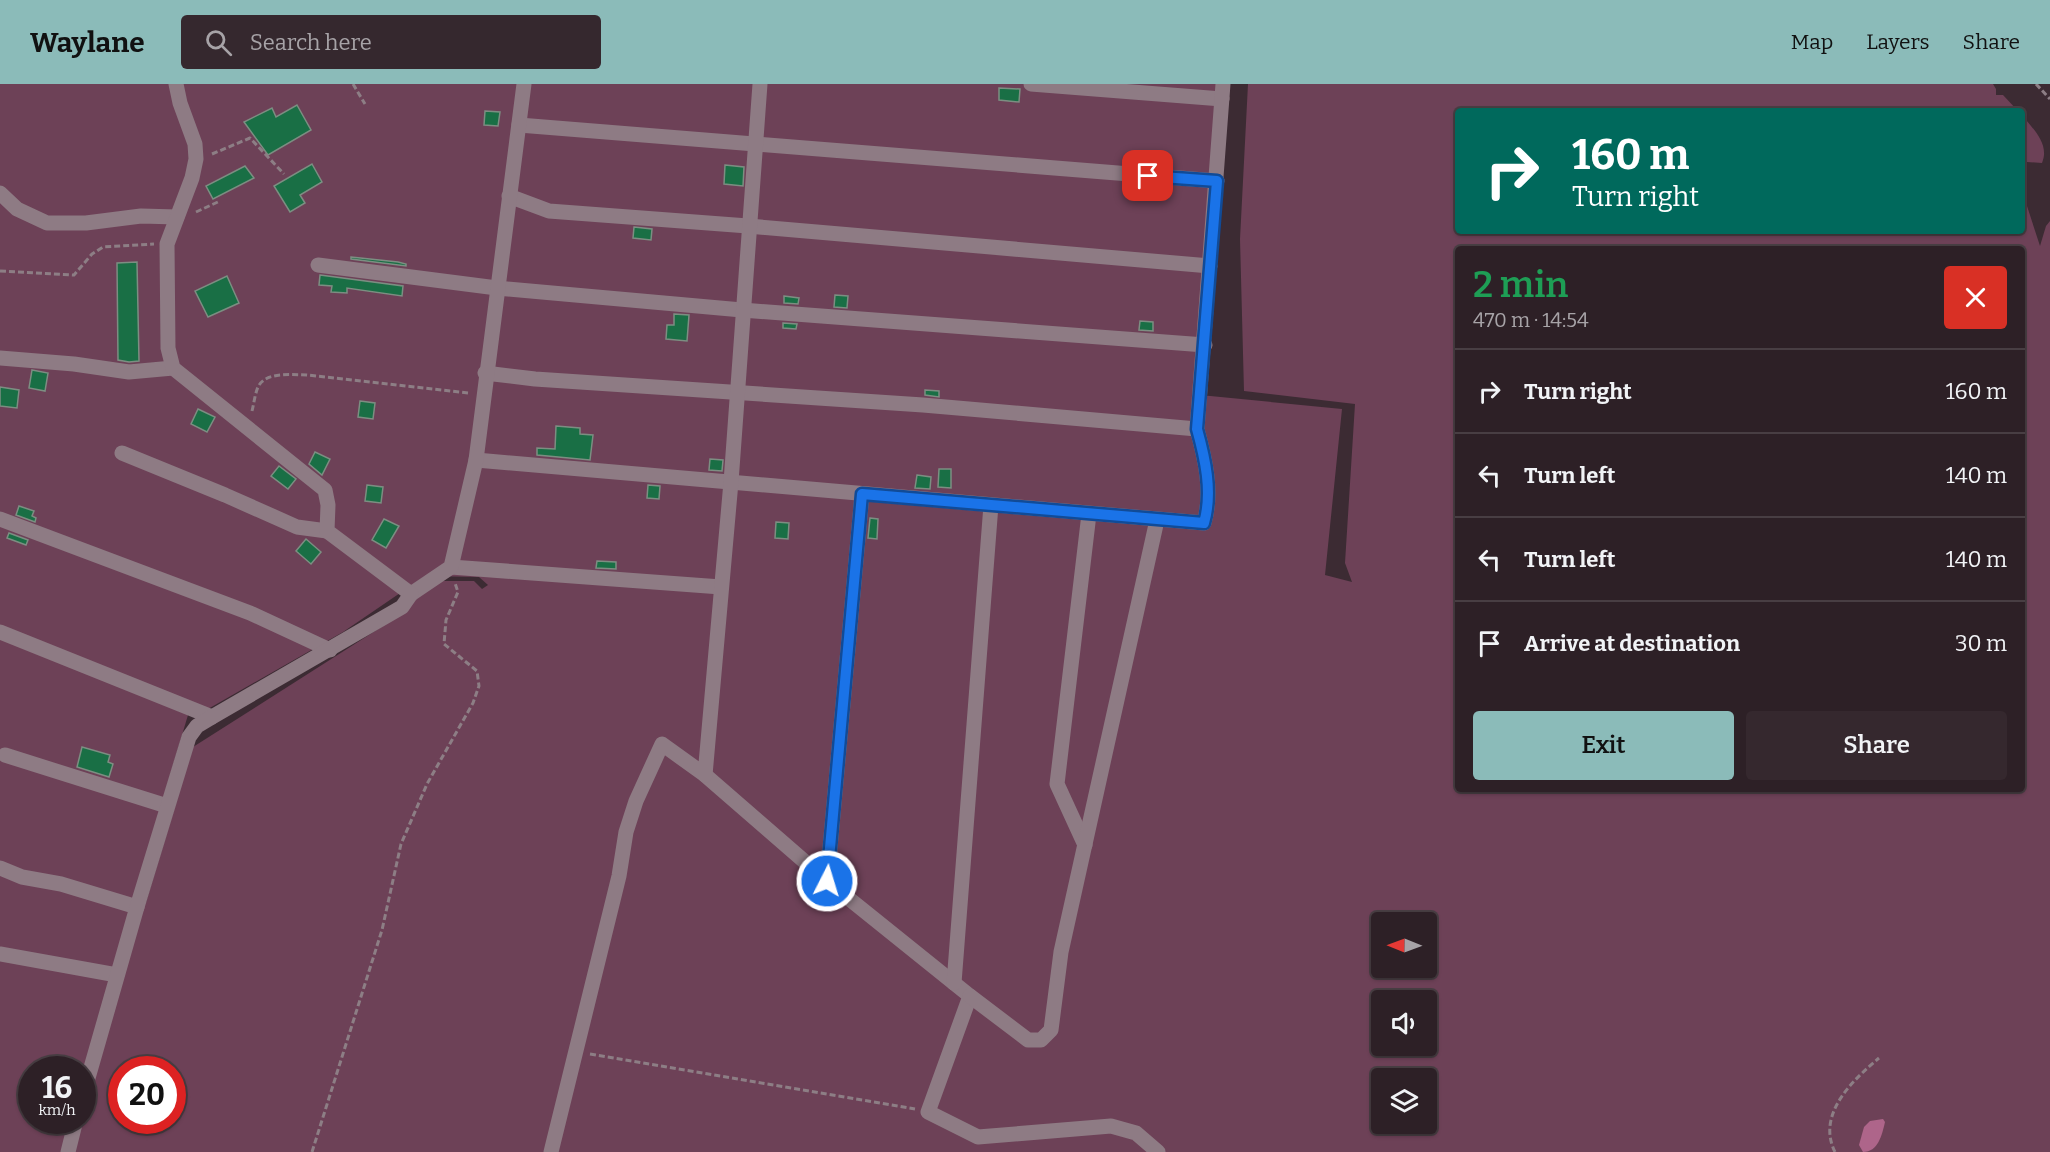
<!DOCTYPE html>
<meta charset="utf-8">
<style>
body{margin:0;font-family:Bitter,serif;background:#35282e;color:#f1f3f6;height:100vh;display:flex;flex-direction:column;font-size:22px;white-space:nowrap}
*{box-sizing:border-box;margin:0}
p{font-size:20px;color:#a7a3a7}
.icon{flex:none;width:33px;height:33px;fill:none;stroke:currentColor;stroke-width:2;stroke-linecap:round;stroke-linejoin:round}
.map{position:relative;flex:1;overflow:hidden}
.panel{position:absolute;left:1455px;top:162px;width:570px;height:546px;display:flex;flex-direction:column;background:#2d2026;border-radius:6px;box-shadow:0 2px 4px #0004,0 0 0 2px #483e43}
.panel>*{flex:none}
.hud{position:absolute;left:1455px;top:24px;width:570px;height:126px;border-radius:6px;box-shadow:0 2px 4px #0004,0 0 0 2px #483e43;background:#00695c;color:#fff;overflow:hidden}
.needle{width:39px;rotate:271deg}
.tools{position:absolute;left:1371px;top:828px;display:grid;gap:12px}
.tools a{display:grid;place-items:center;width:66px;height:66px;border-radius:6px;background:#2d2026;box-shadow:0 2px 4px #0004,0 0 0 2px #483e43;font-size:30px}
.speed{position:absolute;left:18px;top:972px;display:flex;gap:12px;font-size:30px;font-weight:700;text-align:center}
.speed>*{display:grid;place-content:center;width:78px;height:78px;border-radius:50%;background:#2d2026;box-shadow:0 2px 4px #0004,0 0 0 2px #483e43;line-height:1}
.speed small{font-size:15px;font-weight:400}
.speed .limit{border:9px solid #d22;background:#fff;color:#111}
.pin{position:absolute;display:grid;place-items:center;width:51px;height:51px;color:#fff;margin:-26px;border-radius:12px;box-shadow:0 3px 9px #0006}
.me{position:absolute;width:66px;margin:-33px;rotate:5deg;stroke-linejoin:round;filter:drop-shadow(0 0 4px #0008)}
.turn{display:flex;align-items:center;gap:21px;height:126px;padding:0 18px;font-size:27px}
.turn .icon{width:78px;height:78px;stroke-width:2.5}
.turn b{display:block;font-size:42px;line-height:51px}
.round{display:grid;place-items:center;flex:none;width:63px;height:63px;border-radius:6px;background:#35282e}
.summary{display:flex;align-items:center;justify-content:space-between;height:102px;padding:0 18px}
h1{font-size:36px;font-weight:600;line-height:45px;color:#1e9e55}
.action{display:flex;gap:12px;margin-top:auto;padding:12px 18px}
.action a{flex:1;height:69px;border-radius:6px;background:#8bbbb9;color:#111;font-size:24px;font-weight:600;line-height:69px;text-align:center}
.action a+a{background:#35282e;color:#f1f3f6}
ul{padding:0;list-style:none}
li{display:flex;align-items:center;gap:18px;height:84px;padding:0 18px;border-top:2px solid #483e43}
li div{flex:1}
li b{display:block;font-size:22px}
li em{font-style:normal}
header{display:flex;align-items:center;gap:36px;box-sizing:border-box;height:84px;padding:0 30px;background:#8bbbb9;color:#111}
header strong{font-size:28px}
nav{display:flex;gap:33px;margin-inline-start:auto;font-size:21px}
.search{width:420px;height:54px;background:#35282e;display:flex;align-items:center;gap:15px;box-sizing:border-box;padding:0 21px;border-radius:6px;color:#a7a3a7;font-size:22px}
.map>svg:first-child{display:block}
</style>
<header>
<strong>Waylane</strong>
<div class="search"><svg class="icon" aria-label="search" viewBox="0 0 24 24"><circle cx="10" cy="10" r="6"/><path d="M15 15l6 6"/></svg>Search here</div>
<nav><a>Map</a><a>Layers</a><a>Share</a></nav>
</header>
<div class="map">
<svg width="2050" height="1068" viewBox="0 0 2050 1068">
<rect width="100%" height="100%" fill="#3c2b33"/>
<!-- green -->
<g fill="#6d4157" fill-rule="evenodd">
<path d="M0,0H1222L1200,311L1342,325L1325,491L1352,498L1345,479L1355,320L1244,307L1240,155L1248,0H1993L1996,5V11H2003L2018,27H1458V147H2022V119L2027,122L2040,162L2046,142L2050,137V1068H0ZM1458,165H2022V705H1458ZM425,492L479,493L488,501L482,505L474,497H442L418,509L383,542L193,663L146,818L133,815L188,631L208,625L343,548ZM1382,838H1426V884H1382ZM1382,916H1426V962H1382ZM32,986H82V1036H32ZM122,986H172V1036H122ZM1382,994H1426V1040H1382Z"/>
<path d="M2022,31C2033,45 2050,60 2042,79L2027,78L2022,85Z"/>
</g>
<!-- water -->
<path fill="#ae658a" d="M1883,1035L1885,1038C1882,1051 1878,1068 1863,1068L1859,1061L1864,1043L1870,1037Z"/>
<!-- building -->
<g fill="#196f45" stroke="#7c8e82" stroke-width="1.5">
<polygon points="999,4 1020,5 1019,18 999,16"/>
<polygon points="297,21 311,46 268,71 244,38 272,24 276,33"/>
<polygon points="485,27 500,28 498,42 484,41"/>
<polygon points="312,80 322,98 300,111 305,119 290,128 274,102"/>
<polygon points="725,81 744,83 743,102 724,100"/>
<polygon points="245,82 254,94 213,115 206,102"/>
<polygon points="634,143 652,145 651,156 633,154"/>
<polygon points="351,173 398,178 406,180 406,182 351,175"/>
<polygon points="137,178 139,277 129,278 118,276 117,179"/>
<polygon points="320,191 403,202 402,212 347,204 347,209 331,208 332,202 319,201"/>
<polygon points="227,192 239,219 208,233 195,207"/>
<polygon points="835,211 848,212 847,224 834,223"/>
<polygon points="784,212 799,214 798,220 784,219"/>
<polygon points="674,230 689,231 687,257 666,255 667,241 674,241"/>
<polygon points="1140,237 1153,238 1153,247 1139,246"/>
<polygon points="783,239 797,240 796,245 783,244"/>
<polygon points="32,286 48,289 45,307 29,304"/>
<polygon points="0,303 19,306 17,324 0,322"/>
<polygon points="925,306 939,307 939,313 925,311"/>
<polygon points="360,317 375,319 373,335 358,333"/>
<polygon points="198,325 215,333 207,348 191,340"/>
<polygon points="556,342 580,344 580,350 593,351 590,376 537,371 537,364 555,365"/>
<polygon points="315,368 330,375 322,391 309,380"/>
<polygon points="710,375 723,376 722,387 709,386"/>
<polygon points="279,382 296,395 288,405 271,392"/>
<polygon points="939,385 951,385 951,404 938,403"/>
<polygon points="917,391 931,393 930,405 915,404"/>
<polygon points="367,401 383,403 381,419 365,417"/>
<polygon points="648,401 660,402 659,415 647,414"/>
<polygon points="19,422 34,427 32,432 36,434 35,438 16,431"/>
<polygon points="870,434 878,435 877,455 868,454"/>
<polygon points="384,435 399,442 386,464 372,456"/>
<polygon points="776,438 789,439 788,455 775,454"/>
<polygon points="9,449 28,456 26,461 7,454"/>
<polygon points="306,455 321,468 311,480 296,467"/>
<polygon points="597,477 616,478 616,485 596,484"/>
<polygon points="82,663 110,671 108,678 113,680 109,693 77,683"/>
</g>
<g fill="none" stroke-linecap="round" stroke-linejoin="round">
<!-- path -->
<g stroke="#8d7e85" stroke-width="3" stroke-dasharray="6 3" stroke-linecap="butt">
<polyline points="353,0 365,20"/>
<polyline points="2036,0 2050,15"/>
<polyline points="212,70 250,54 284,90"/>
<polyline points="196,128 220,117"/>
<polyline points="0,187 74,191 92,170 103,163 154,160"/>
<path d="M252,327C254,319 255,310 258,303C266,287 292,291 307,291L468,309"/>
<polyline points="590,970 915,1025"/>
<polyline points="312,1068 382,846 401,760 427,700 473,619 479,602 477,587 444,560 446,536 458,508 455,499"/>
<path d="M1835,1068C1816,1030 1853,996 1879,974"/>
</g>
<!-- minor -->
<g stroke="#8e7b84" stroke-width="15">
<polyline points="1031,0 1222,15"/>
<polyline points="519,41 1217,97"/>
<polyline points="0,109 17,125 47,139 86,139 141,132 177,133"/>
<polyline points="509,112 549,127 748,142 1210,182"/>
<polyline points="318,181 497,204 742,226 1205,261"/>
<polyline points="0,274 74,280 129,288 173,284"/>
<polyline points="485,289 535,295 923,321 1197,345"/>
<polyline points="122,369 225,411 297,443 327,447"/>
<path d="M476,376L1204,439C1213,408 1205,374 1197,345L1223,0"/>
<polyline points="0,435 250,529 330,566"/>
<polyline points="451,483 721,503"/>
<polyline points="411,510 451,483 476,376 524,0"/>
<polyline points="0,548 212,633"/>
<polyline points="5,671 167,722"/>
<polyline points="705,691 827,797 970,912 928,1028 978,1053 1111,1042 1136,1049 1158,1068"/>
<polyline points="1085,761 1057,700 1089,430"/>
<polyline points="0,784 22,793 61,800 137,823"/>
<polyline points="827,797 862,410"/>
<polyline points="0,870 117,891"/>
<polyline points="954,899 991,421"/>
<polyline points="970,912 1028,956 1041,956 1051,946 1061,868 1157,436"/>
<polyline points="82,1015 137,823 189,653 197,642 212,633 402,523 411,510 327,447 328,421 325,406 173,284 168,264 167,160 192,94 196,75 195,60 180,19 176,0"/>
<polyline points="68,1068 76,1036"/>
<polyline points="551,1068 619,792 626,748 636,717 662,660 705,691 731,398 760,0"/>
</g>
</g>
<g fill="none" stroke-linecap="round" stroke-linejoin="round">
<!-- route casing -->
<g stroke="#114b97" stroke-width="15">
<path id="route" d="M827,797L862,410L1204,439C1213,408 1205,374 1197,345L1217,97L1148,92"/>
</g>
<!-- route -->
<use href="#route" stroke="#1a73e8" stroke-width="10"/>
</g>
</svg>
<div class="tools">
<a><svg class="needle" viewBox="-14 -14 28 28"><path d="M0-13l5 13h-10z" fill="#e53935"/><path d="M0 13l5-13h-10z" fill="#a7a3a7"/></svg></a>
<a><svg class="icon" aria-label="sound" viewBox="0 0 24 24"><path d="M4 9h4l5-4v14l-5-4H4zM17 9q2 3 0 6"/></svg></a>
<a><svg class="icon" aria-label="layers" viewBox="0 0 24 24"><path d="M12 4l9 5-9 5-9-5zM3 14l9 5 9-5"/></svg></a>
</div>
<div class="speed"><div>16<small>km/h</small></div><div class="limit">20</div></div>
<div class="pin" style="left:1148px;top:92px;background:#d93025"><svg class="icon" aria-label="arrive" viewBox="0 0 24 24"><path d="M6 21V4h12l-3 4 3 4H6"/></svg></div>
<svg class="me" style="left:827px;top:797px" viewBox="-20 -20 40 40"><circle r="17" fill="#1a73e8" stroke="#fff" stroke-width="3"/><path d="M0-11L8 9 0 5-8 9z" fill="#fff"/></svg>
<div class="hud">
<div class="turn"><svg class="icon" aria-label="right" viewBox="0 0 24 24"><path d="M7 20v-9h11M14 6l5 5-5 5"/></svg><div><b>160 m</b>Turn right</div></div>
</div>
<section class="panel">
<div class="summary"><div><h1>2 min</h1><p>470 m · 14:54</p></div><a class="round" style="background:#d93025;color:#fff"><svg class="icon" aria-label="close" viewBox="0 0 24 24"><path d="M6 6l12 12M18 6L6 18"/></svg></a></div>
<ul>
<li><svg class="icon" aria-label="right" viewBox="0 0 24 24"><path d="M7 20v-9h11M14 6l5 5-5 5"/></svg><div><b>Turn right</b></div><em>160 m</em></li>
<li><svg class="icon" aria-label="left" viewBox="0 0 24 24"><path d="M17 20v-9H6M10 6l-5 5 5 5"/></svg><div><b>Turn left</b></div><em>140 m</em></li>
<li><svg class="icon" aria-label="left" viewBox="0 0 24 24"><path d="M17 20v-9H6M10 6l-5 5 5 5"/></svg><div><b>Turn left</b></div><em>140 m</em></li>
<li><svg class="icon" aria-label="arrive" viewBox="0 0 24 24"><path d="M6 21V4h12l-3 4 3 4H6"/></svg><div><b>Arrive at destination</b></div><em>30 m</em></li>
</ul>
<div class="action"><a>Exit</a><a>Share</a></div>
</section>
</div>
